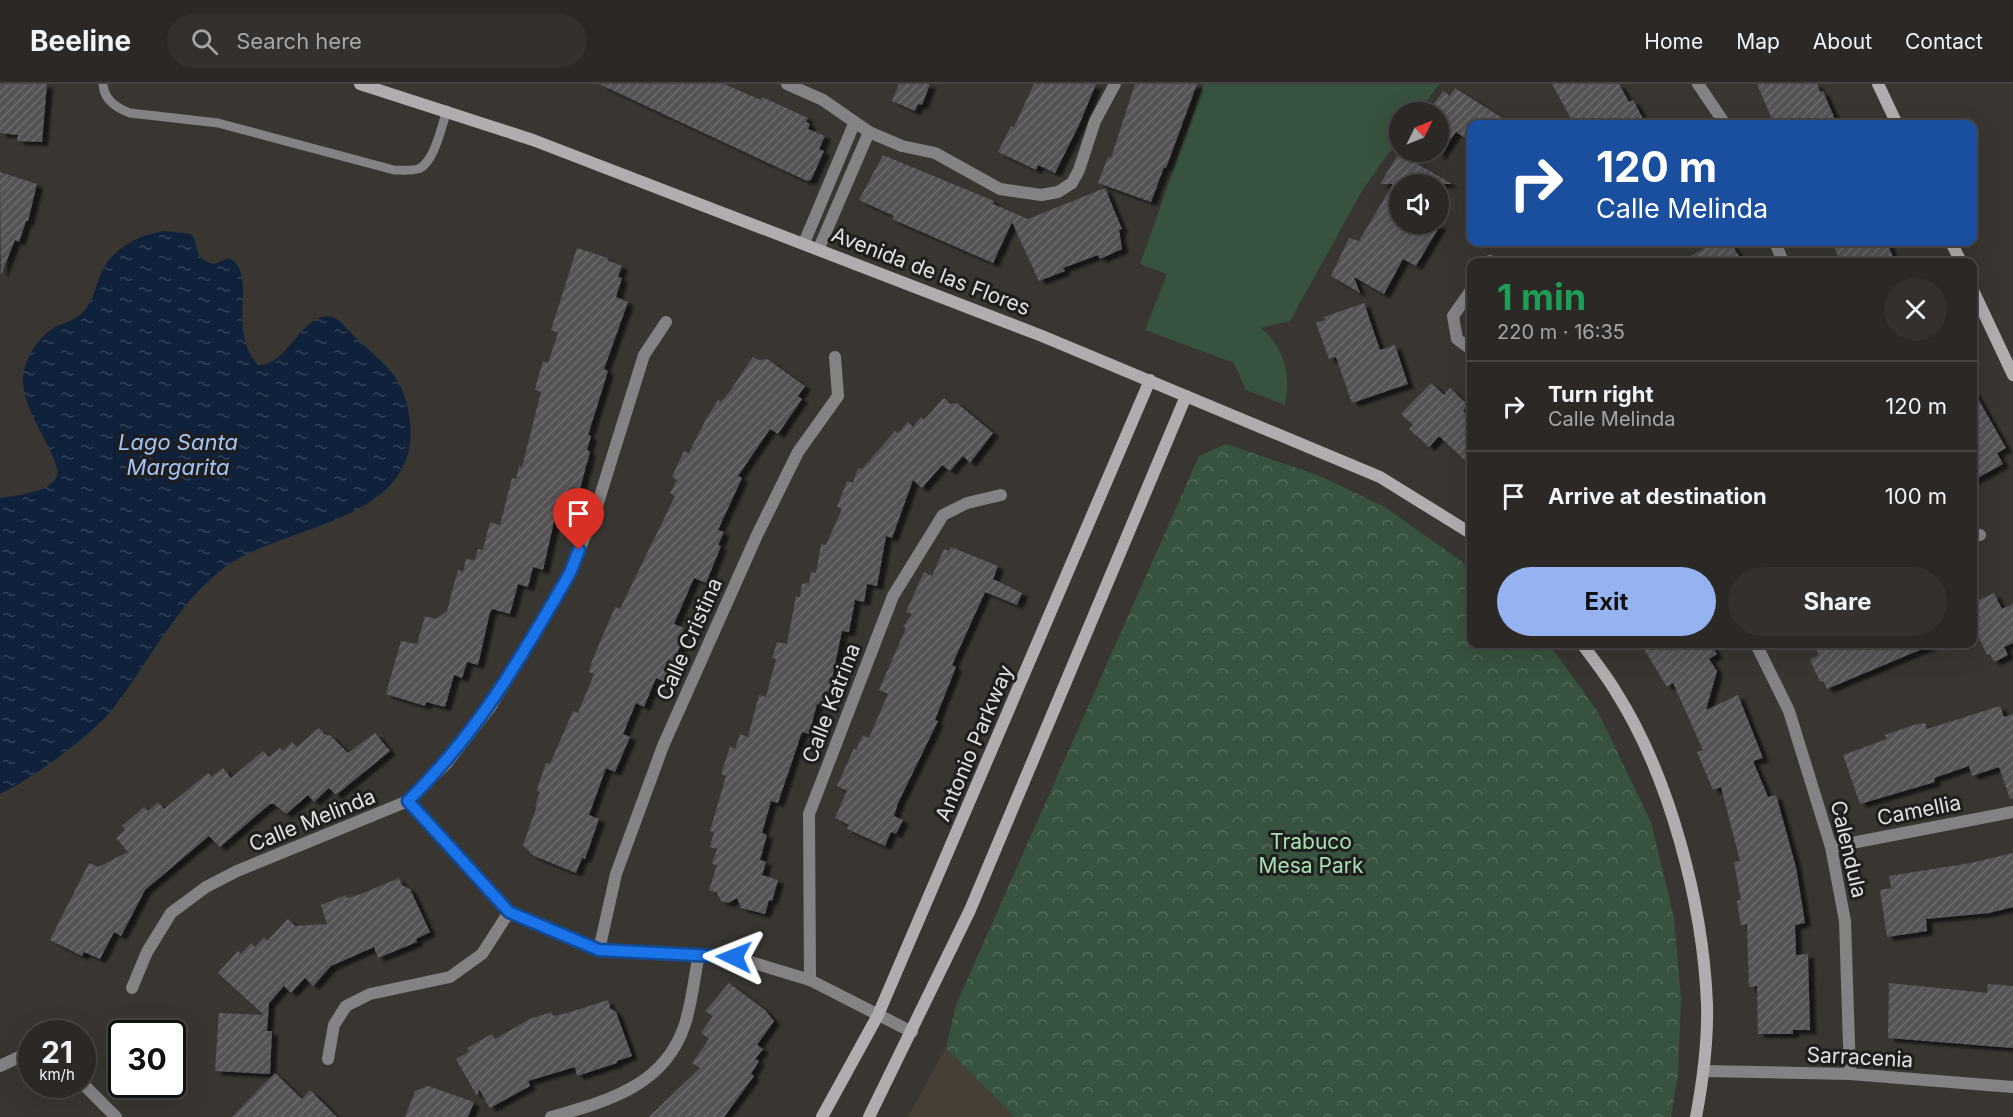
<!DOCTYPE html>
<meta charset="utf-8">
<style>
body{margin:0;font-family:Inter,sans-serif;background:#33302e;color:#f1f3f6;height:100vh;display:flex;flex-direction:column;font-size:22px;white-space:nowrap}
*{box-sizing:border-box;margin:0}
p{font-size:20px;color:#a6a6a7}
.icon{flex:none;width:33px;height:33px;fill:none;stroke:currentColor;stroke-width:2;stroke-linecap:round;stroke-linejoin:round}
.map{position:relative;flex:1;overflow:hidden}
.drawer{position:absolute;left:1467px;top:174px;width:510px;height:390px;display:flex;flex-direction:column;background:#2b2826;border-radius:12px;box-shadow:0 6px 24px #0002,0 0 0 2px #474443}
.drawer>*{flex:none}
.hud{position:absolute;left:1467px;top:36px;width:510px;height:126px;border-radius:12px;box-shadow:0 6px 24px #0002,0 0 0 2px #474443;background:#1a4fa0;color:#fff;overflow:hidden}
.needle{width:39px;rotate:47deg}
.controls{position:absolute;left:1389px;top:18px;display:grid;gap:12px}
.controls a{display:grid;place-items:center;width:60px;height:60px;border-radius:50%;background:#2b2826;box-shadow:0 6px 24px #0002,0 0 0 2px #474443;font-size:30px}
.speed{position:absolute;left:18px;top:936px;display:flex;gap:12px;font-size:30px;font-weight:700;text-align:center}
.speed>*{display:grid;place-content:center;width:78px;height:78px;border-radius:50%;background:#2b2826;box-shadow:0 6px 24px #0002,0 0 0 2px #474443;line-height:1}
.speed small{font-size:15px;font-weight:400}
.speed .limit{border:3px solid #111;border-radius:9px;background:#fff;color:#111}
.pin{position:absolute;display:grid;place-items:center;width:51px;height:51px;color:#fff;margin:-62px -26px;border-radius:50% 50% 50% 0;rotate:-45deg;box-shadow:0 0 6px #0007}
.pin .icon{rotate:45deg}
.me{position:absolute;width:66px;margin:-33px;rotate:272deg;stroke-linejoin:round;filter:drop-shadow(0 0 4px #0008)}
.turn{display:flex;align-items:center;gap:21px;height:126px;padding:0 30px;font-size:27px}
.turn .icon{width:78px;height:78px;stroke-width:2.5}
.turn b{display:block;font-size:42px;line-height:51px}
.round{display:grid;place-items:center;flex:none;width:63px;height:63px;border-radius:32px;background:#33302e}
.headline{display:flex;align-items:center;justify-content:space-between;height:102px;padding:0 30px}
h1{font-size:36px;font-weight:700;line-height:45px;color:#1e9e55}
.action{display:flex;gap:12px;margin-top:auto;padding:12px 30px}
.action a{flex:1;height:69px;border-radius:36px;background:#95b2f1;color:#111;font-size:24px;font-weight:700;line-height:69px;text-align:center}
.action a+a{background:#33302e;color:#f1f3f6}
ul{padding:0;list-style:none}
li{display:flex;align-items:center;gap:18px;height:90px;padding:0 30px;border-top:2px solid #474443}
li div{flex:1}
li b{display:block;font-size:22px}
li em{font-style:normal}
header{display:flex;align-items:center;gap:36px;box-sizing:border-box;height:84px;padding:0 30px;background:#2b2826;border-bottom:2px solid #474443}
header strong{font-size:28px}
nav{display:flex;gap:33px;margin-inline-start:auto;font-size:21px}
.search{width:420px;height:54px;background:#33302e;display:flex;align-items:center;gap:15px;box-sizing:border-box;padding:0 21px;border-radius:33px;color:#a6a6a7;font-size:22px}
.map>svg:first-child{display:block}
</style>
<header>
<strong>Beeline</strong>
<div class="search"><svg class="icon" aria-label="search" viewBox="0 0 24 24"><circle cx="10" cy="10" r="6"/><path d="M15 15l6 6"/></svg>Search here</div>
<nav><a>Home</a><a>Map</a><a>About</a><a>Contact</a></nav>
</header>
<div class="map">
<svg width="2013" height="1033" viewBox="0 0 2013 1033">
<defs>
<pattern id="park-crowns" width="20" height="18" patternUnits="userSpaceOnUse" patternTransform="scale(1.5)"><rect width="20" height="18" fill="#37523e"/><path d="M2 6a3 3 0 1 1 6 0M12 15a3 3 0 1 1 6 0" fill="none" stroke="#546b59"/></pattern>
<pattern id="water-ripples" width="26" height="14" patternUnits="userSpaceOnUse" patternTransform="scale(1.5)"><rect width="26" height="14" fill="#10223b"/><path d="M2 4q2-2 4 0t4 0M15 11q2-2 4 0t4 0" fill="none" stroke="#334257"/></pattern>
<pattern id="building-hatch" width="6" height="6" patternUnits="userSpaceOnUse" patternTransform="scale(1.5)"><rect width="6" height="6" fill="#565255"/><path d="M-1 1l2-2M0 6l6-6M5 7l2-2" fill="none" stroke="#6e6b6d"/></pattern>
<filter id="shadow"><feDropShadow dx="6" dy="4" stdDeviation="1.5" flood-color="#0009"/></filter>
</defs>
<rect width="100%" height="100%" fill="#393632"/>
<!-- built -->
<polygon fill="#463f36" points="946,964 1014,1033 908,1033"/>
<!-- grass -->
<path fill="#37523e" d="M1204,0H1439L1419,28H1400L1399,55L1363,105L1290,237L1261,244C1285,265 1291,290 1285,321L1246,306L1234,279L1145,246L1167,190L1140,180Z"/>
<!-- park -->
<polygon fill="url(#park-crowns)" points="1226,360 1320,392 1383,422 1471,484 1472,560 1549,560 1598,628 1651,738 1674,834 1681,915 1678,991 1671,1033 1014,1033 946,964 956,921 1199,372"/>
<!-- water -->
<path fill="url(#water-ripples)" d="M165,147L191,150C201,163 191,174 214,180L229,174C260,191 225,245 258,281C290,284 307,212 341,238C357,257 377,271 393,290C409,310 415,349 407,373C384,441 277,445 225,483C177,519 151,575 115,622C94,650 32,695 0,710V414C16,411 50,409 57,392C63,377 21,326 23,295C24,275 37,254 55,243C65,238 76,236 83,228C93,217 96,201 102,187C113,164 140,150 165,147Z"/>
<!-- building -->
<g fill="url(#building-hatch)" filter="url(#shadow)">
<polygon points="0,0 47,0 42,58 17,57 18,51 0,49"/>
<polygon points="599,0 724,0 761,16 762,13 808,34 806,38 810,40 808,45 825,52 819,65 824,67 811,96 807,97"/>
<polygon points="899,0 930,0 922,21 918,20 915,27 892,17"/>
<polygon points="1034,0 1096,0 1079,41 1055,89 1038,81 1036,86 998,68 1011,42 1014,43"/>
<polygon points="1135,0 1197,0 1166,84 1164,83 1151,118 1098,99 1108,73 1111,74"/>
<polygon points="1552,0 1619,0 1629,18 1633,16 1646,40 1574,40"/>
<polygon points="1757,0 1817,0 1820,8 1823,7 1837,40 1774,40"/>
<polygon points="1455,4 1512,40 1472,40 1465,54 1456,48 1438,73 1438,28 1428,28 1443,7 1450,12"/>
<polygon points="1399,69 1452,100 1400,100 1400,140 1441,140 1416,182 1403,175 1384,210 1354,193 1360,209 1331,192 1349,154 1359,157 1393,100 1380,100"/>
<polygon points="883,71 994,117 993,120 1028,135 1105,104 1122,145 1119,146 1122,165 1100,175 1098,171 1063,184 1065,187 1039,197 1012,138 993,179 892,135 894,132 859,116"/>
<polygon points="0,88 37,100 28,137 26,137 19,158 15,156 1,191"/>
<polygon points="1715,158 1730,158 1743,178 1681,178"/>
<polygon points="1832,158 1887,158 1895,178 1840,178"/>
<polygon points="577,164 608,174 607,176 622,182 618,193 622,194 616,213 628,218 604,285 608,287 588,351 591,352 587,366 590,368 579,408 571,405 562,435 555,433 543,486 533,483 528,503 518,500 510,530 492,525 490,528 478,581 467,578 462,594 454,591 445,623 426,618 425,622 386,610 401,557 417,560 425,532 436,535 447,527 458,486 463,488 466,475 475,476 478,465 483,466 490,438 500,441 512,394 516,395 519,382 522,383 541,308 535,306 538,294 543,277 548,279 558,249 551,246"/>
<polygon points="1364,219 1380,266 1395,261 1408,300 1352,319 1336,273 1329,275 1316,239 1325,236 1324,233"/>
<polygon points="753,273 759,276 767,275 805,302 798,312 802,315 778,350 770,345 738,392 742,394 718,446 724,448 718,461 721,462 706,499 694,494 674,540 684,544 679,559 681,560 665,598 656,594 644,623 636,619 623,650 630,653 615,688 606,684 589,731 599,735 585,775 582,774 576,789 534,772 523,761 537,722 535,722 540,708 537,707 539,699 546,679 550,680 573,627 578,629 594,590 589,588 592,577 615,523 620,525 675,412 670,409 677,396 672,393 684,367 689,369 705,337 718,316 721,318 730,307"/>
<polygon points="1431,299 1444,311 1450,304 1468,321 1463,327 1472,335 1472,383 1439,352 1429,363 1409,345 1413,341 1401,330"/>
<polygon points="1972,304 2006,364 1997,369 2003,380 1972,397"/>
<polygon points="944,314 950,320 957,319 993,349 970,379 963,372 950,387 942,381 922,404 913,396 892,454 886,452 877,502 867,500 864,518 855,516 849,548 842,547 826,623 817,620 809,650 802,648 778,719 771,717 762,749 767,751 760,776 766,778 762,791 778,796 772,817 769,816 765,830 741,824 737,814 728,819 721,817 716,808 709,806 717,781 712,780 717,765 710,763 714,748 710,747 726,692 721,690 730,663 735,665 740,650 748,653 759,611 766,613 776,575 772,574 777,558 787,560 796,512 800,513 802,500 809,499 811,488 816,489 821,460 826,461 842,425 837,423 847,397 853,399 858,384 862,385 895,347 898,349 908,338 913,343 921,333 924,336"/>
<polygon points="951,463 998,482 993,495 1022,509 1017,521 985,508 952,581 956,583 940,623 935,636 938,637 898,719 894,732 903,736 896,750 891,748 885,762 847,745 849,741 835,734 847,707 837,702 854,664 856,666 863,651 869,654 888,610 879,606 906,544 903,543 912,530 906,528 924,488 932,492 944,465 949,467"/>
<polygon points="1994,509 2002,525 2013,520 2013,559 2004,563 2008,571 1994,578 1990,570 1987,571 1972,539 1972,519"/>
<polygon points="1641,560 1710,560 1717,570 1709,575 1717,587 1706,626 1738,611 1763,674 1753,677 1768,713 1776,711 1796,783 1805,839 1795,841 1796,871 1808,870 1810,946 1793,946 1793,950 1758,950 1757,902 1749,903 1747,840 1741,841 1737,817 1741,816 1734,778 1740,777 1721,703 1713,706 1697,668 1703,666 1673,599 1667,603"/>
<polygon points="1814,560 1934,560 1827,605 1823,597 1820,598 1810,576 1819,571"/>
<polygon points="2000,622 2004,633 2013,630 2013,714 2010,715 1999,683 1972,692 1969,682 1934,694 1935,698 1860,720 1843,671 1887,655 1885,651 1914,641 1925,639 1927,645"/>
<polygon points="319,644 324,650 331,652 348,669 375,649 390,667 336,711 329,704 314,718 308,711 286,730 274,720 270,720 220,763 209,752 145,806 121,852 114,848 100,875 84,868 82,872 50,856 89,779 98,783 128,768 116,754 125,746 122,742 144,723 148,727 158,718 164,725 208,689 212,693 223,684 231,694 263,667 269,673 280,664 283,667 292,658 297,663"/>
<polygon points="2013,769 2013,823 1989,829 1926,835 1927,847 1887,853 1880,806 1891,804 1889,792 1971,779"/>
<polygon points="399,794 402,801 410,805 430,848 416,855 417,858 378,874 374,863 331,882 313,902 305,894 291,909 284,902 269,919 267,947 272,947 270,990 215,987 219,929 264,931 218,889 238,867 241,870 251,859 255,863 264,853 267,857 288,835 295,842 327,840 321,821 346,811 347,814 361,810"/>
<polygon points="729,899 765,926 774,937 757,961 763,965 755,975 759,977 751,990 754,992 724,1033 649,1033 700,984 692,979 709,955 701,949 713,932 705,927"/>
<polygon points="1889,899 1987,909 1988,900 2013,902 2013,964 1888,954"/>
<polygon points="608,916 610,924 616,928 632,972 617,977 617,979 577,992 575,983 528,997 530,1002 490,1024 479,1005 477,1012 456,975 469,968 467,964 492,950 495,955 530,935 552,928 553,932 567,929"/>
<polygon points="275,989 302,1015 310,1006 337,1033 232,1033"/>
<polygon points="428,1002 474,1018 468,1033 405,1033 415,1007"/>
</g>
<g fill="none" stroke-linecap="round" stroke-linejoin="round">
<!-- lane -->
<path stroke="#858283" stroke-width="9" d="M103,0C104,16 116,24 130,29L218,39L394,86C402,86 411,87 418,85C434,80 442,41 447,26"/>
<!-- street -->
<g stroke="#858283" stroke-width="12">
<polyline points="787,0 823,16 869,48 902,62 935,69 1000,105 1041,111 1058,108 1072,99 1079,86 1095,37 1115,0"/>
<polyline points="1698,0 1725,40"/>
<polyline points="1775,158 1783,178"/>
<polyline points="804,159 854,40"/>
<polyline points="819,164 869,48"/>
<polyline points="1489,178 1490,177"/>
<polyline points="1472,205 1453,232 1457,255 1472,266"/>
<polyline points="1972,453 1980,451"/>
<polyline points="1756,560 1789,627 1831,763 1845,837 1850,990"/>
<polyline points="408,717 509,828 599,866 734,873 810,896 912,948"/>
<polyline points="1831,763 2013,728"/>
<polyline points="599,866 616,790 663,662 757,451 798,368 838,312 835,273"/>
<polyline points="810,896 809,730 893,512 943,431 967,419 1001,411"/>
<polyline points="132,904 147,868 171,829 206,803 237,787 408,717 446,680 491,622 570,489 597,422 644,271 666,238"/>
<polyline points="328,975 334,941 346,922 370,910 450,893 482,870 509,828"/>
<polyline points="0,982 32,967"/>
<polyline points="1705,987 1850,990 2013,1003"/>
<polyline points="82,999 116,1033"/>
<path d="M551,1033C608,1017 665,1002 685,940C692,918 694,894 699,871"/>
</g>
<!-- secondary -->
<g stroke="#b1adae" stroke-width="12">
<polyline points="360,0 533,56 1042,252 1380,393 1472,450"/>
<polyline points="1878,0 1897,40"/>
<polyline points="1951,158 1961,178"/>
<polyline points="1972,204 2013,291"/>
<path d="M1582,560C1593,575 1606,591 1616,608C1670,693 1703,820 1707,920C1708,958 1703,996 1696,1033"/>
<polyline points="822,1033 878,931 1150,296"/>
<polyline points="869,1033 970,826 1186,312"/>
</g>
</g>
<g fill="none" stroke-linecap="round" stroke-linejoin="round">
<!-- route casing -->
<g stroke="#114b97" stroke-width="15">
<path id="route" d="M579,466L570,489C520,575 480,646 408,717L509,828L599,866L734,873"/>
</g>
<!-- route -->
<use href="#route" stroke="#1a73e8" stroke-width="10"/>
</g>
<g text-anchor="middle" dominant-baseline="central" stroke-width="6" stroke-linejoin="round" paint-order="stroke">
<!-- street labels -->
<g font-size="21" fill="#e3e1df" stroke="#1f1e1c">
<text transform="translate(931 187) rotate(21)">Avenida de las Flores</text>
<text transform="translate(689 555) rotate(-66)">Calle Cristina</text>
<text transform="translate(831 619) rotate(-69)">Calle Katrina</text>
<text transform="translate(974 659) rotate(-67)">Antonio Parkway</text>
<text transform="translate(1919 726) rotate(-11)">Camellia</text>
<text transform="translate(312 736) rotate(-22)">Calle Melinda</text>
<text transform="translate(1849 765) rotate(77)">Calendula</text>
<text transform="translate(1860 973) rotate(3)">Sarracenia</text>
</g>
<!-- park labels -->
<g font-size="21" fill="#a7e0b5" stroke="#1f1e1c">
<text x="1311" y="757">Trabuco<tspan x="1311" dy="24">Mesa Park</tspan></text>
</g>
<!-- water labels -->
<g font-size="22" font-style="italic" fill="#a1c4f9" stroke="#1f1e1c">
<text x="178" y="358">Lago Santa<tspan x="178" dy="25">Margarita</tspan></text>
</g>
</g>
</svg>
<div class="controls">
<a><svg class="needle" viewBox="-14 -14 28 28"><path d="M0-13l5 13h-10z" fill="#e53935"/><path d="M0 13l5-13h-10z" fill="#a6a6a7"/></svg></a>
<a><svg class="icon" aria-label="sound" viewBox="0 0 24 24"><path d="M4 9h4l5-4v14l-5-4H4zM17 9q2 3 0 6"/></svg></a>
</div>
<div class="speed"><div>21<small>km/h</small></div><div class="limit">30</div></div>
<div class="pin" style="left:579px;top:466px;background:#d93025"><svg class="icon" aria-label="arrive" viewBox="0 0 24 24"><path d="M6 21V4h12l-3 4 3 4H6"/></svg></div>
<svg class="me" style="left:734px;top:873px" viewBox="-20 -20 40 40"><path d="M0-17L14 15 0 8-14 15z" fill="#1a73e8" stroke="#fff" stroke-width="4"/></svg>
<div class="hud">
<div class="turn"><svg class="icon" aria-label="right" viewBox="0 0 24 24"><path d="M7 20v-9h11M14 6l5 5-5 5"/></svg><div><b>120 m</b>Calle Melinda</div></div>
</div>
<section class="drawer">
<div class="headline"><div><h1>1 min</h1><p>220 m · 16:35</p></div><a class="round"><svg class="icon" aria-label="close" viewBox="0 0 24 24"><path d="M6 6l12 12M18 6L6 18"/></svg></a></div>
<ul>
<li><svg class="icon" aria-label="right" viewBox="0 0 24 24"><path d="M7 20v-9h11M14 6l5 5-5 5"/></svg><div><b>Turn right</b><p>Calle Melinda</p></div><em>120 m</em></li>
<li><svg class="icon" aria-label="arrive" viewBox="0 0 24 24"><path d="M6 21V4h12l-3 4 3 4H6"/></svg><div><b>Arrive at destination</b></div><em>100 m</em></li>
</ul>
<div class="action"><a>Exit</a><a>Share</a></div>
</section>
</div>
